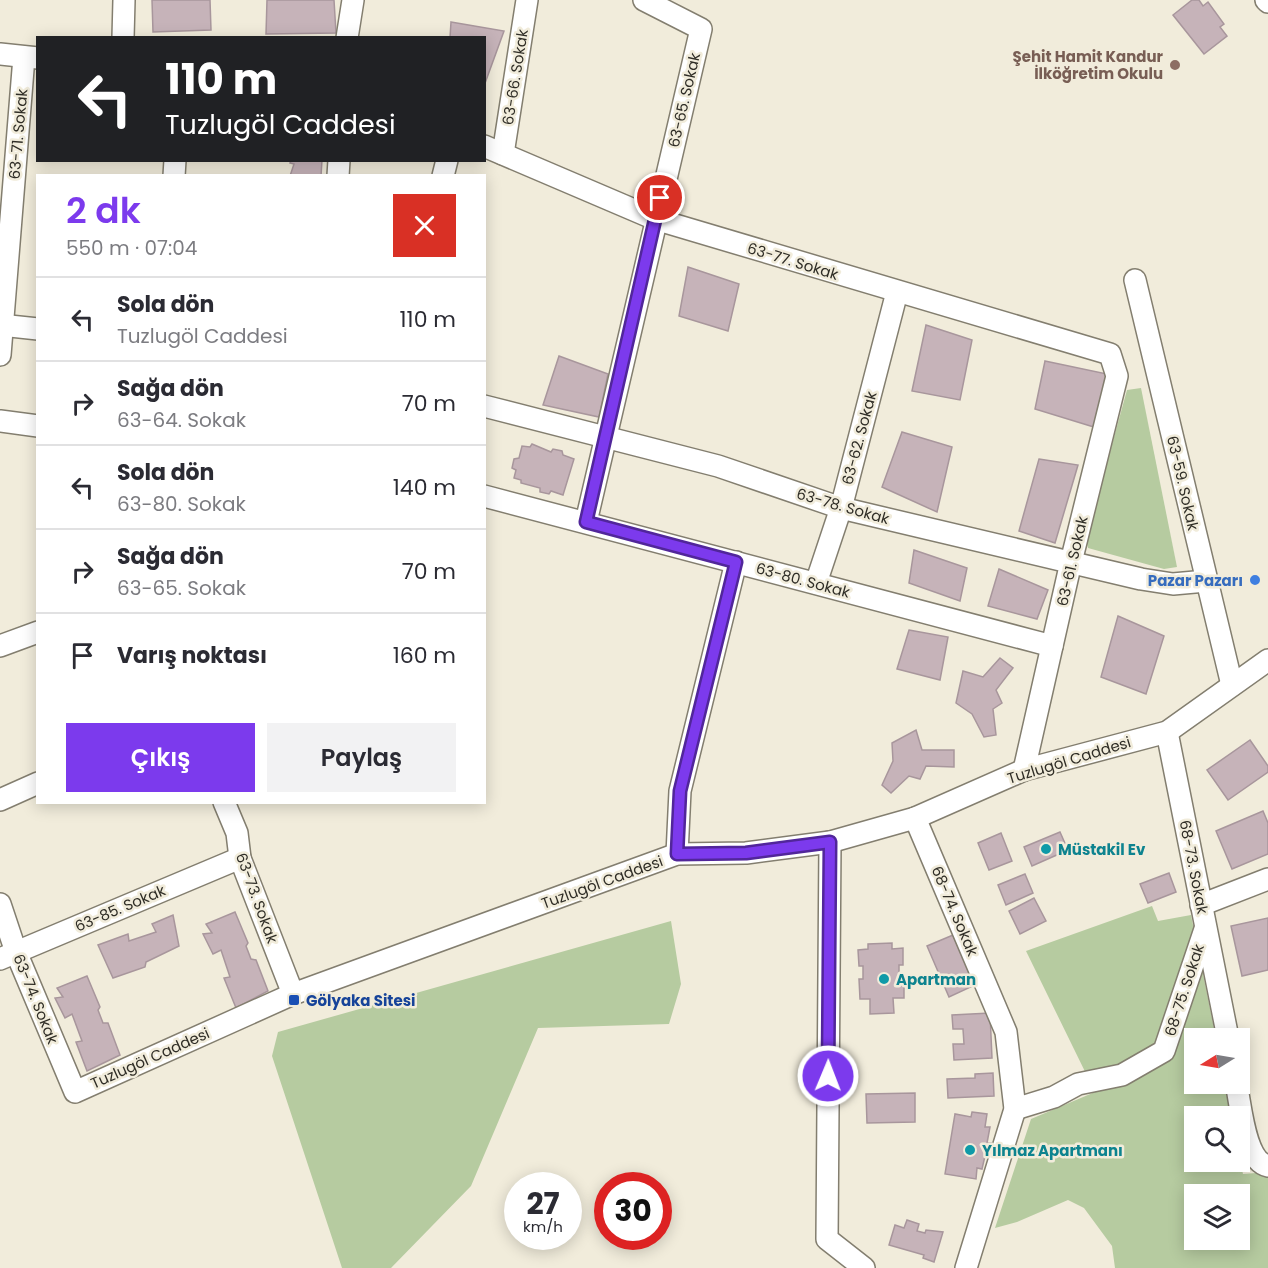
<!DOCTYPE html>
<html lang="tr">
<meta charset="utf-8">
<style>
body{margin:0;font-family:Poppins,sans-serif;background:#f2f2f3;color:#2b2b33;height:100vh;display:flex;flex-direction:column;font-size:22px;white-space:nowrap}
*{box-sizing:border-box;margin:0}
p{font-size:20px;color:#7c7c81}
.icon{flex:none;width:33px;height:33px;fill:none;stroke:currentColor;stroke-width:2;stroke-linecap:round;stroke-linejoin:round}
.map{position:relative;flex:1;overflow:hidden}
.panel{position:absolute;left:36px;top:174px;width:450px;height:630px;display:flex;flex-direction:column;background:#fff;border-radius:0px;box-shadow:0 3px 15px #0003}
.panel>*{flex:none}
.top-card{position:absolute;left:36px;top:36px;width:450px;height:126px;border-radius:0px;box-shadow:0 3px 15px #0003;background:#202124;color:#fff;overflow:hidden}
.needle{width:39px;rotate:259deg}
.fabs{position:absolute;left:1184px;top:1028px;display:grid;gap:12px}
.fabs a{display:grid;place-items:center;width:66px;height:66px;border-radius:0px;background:#fff;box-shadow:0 3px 15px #0003;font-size:30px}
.speed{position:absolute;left:504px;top:1172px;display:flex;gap:12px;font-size:30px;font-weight:700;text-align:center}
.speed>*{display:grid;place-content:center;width:78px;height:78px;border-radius:50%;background:#fff;box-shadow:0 3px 15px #0003;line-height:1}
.speed small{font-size:15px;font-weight:400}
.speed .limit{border:9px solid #d22;background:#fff;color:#111}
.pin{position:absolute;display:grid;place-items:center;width:51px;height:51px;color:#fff;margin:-26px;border:3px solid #fff;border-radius:50%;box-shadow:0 2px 6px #0007}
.me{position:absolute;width:66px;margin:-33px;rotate:1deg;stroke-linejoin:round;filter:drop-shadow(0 0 4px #0008)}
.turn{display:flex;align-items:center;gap:21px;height:126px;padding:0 30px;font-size:27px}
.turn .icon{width:78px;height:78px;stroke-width:2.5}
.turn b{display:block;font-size:42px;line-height:51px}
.round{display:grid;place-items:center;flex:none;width:63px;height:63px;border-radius:0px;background:#f2f2f3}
.overview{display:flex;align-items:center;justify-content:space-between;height:102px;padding:0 30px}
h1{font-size:36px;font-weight:600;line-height:45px;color:#7c3aed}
.primary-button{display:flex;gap:12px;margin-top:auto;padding:12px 30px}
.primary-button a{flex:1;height:69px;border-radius:0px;background:#7c3aed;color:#fff;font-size:24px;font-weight:600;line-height:69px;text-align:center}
.primary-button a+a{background:#f2f2f3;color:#2b2b33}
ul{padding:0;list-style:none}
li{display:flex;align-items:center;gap:18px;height:84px;padding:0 30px;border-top:2px solid #e1e1e2}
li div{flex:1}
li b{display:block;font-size:22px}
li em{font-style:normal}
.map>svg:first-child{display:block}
</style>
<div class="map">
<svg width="1268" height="1268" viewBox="0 0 1268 1268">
<rect width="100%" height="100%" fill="#f1ecdb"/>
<!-- green -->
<g fill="#b6cba0" fill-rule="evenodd">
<polygon points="1141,388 1177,567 1164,569 1088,548 1086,539 1127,390"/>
<path d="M1152,906L1158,921L1191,915L1216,1038H1194V1083H1224L1231,1116H1194V1161H1239V1157L1243,1174L1268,1172V1268H1115L1112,1246L1084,1208L1068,1200L1017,1222L995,1228L1031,1119L1095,1092L1026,951ZM1194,1194H1239V1239H1194Z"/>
<polygon points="671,921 681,984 669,1024 538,1028 471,1186 391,1268 342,1268 272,1056 278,1032"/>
</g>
<!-- building -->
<g fill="#c6b3b9" stroke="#a8969c" stroke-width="1.5">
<polygon points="152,0 210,0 211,30 153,32"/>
<polygon points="267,0 334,0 336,33 266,34"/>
<polygon points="1192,0 1199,0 1203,6 1208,2 1224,24 1220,27 1227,36 1204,54 1173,15"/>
<polygon points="451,22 504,31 484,86 484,38 450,38"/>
<polygon points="291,160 322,160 321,176 290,176 294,164 290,163"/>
<polygon points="688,267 739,284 728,331 679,316"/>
<polygon points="926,325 972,340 960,400 912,391"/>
<polygon points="559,356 608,374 599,417 543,405"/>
<polygon points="1045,361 1107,374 1097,428 1035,409"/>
<polygon points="902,432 952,447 937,512 882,487"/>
<polygon points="532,444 551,452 553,449 562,451 563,455 574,459 563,495 551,491 549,494 540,492 540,488 521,483 521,480 514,478 516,470 512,468 514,459 519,458 522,446 530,447"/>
<polygon points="1039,459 1078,465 1055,543 1019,531"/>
<polygon points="914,550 967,568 960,601 909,583"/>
<polygon points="999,569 1048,590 1037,619 988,606"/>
<polygon points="1118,616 1164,636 1146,694 1101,677"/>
<polygon points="909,630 948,637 940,680 897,669"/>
<polygon points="1000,658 1013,668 996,690 1002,703 993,709 996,735 984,737 972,714 956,703 963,671 983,677"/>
<polygon points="916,730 922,750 954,750 954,767 926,766 920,779 909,776 891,793 882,785 893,761 892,743"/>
<polygon points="1250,740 1268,766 1268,772 1228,800 1207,770"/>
<polygon points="1263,811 1268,823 1268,854 1232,869 1216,831"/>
<polygon points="1060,832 1068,850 1032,866 1024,847"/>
<polygon points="1001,833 1012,861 989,870 978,843"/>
<polygon points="1169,873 1176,892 1148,903 1140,884"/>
<polygon points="1025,874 1033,893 1006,905 998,885"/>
<polygon points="1034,898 1046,921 1020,934 1009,911"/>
<polygon points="235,912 248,943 246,946 251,959 256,960 268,991 236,1008 224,978 230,977 221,950 213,954 203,934 212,933 206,924"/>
<polygon points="173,915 179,946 146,962 145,967 113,978 98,945 128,934 129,941 156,932 152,924"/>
<polygon points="1268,918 1268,970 1242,976 1231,926"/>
<polygon points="953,935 975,985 949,997 927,946"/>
<polygon points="892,943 892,949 903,948 903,965 899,965 899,978 904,978 904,998 893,998 894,1013 870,1014 870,999 860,999 859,979 863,979 863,966 859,966 858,950 868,949 868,944"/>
<polygon points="87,976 100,1007 98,1010 103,1023 108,1023 120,1055 87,1071 76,1042 82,1041 72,1014 65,1018 55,998 63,997 57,988"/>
<polygon points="990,1013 992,1058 954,1060 953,1044 964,1044 963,1029 953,1029 952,1015"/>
<polygon points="993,1073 994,1096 948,1098 947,1079 975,1078 975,1074"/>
<polygon points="915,1093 915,1122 867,1123 866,1094"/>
<polygon points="972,1112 987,1114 985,1127 990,1127 987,1143 992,1143 989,1157 985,1156 982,1169 977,1168 976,1179 945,1174 955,1114 971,1117"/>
<polygon points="907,1220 919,1224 917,1231 925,1233 926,1230 943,1232 934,1262 923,1258 924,1255 889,1245 895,1225 904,1228"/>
</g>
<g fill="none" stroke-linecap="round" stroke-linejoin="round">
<!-- minor casing -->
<g stroke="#837e6f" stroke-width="24">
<g id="minor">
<polyline points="1266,0 1268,2"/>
<polyline points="123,38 124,0"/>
<polyline points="347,38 353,0"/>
<polyline points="0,54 38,58"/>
<polyline points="484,146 655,219 1110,354 1117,376 1071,562 1024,770"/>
<polyline points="503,154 527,0"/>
<polyline points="174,176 175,160"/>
<polyline points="338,176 339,160"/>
<polyline points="443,176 447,160"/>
<polyline points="1135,280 1232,685"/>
<polyline points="0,325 38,329"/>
<polyline points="0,355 24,57"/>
<polyline points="484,406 718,466 841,508 1141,579 1173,584 1206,581"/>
<polyline points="0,421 38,426"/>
<polyline points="484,496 1052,646"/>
<polyline points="586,522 701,29 644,0"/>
<polyline points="816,583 841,508 897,292"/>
<polyline points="0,646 38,632"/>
<polyline points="1167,732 1228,1038"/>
<polyline points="0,800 38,783"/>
<polyline points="224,802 237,833 240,858 293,994"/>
<polyline points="915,818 1006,1032 1015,1109 966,1268"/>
<polyline points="830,842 827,1239 864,1268"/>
<polyline points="677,854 680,791 736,562"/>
<polyline points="0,904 16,952 75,1092 293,994 677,854 746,853 830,842 915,818 1024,770 1167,732 1268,660"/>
<polyline points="1201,905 1268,879"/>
<polyline points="0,959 240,858"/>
<path d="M1236,1083C1241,1104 1244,1161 1268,1166"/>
<polyline points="1015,1109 1054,1097 1078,1084 1122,1075 1164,1051 1205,929"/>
</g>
</g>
<!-- minor -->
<use href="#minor" stroke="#fff" stroke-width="21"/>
</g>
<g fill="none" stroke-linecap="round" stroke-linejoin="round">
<!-- route casing -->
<g stroke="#51269a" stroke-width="15">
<polyline id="route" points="660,198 586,522 736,562 680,791 677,854 746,853 830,842 828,1076"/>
</g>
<!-- route -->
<use href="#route" stroke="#7c3aed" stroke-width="10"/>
</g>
<!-- markers -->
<circle fill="#8d6e63" stroke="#f1ecdb" stroke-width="2" cx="1175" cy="65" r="6"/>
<circle fill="#3f7fe0" stroke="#f1ecdb" stroke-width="2" cx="1255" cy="580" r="6"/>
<g fill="#0f9aa8" stroke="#f1ecdb" stroke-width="2">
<circle cx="1046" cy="849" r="6"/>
<circle cx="884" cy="979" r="6"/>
<circle cx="970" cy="1150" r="6"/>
</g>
<rect fill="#1a4fb4" stroke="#f1ecdb" stroke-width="2" x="288" y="994" width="12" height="12" rx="3"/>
<g text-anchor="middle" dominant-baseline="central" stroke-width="5" stroke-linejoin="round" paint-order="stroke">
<!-- education labels -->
<g font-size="15" font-weight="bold" fill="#785e54" stroke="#f1ecdb" text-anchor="end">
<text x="1163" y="56">Şehit Hamit Kandur<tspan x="1163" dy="17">İlköğretim Okulu</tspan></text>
</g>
<!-- street labels -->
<g font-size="15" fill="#2f2d26" stroke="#f1ecdb">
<text transform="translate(515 77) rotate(-81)">63-66. Sokak</text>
<text transform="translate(684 100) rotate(-77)">63-65. Sokak</text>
<text transform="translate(18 134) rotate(-85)">63-71. Sokak</text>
<text transform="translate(793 261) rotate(17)">63-77. Sokak</text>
<text transform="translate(859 438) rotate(-75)">63-62. Sokak</text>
<text transform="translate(1183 483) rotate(77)">63-59. Sokak</text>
<text transform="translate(843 506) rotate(16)">63-78. Sokak</text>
<text transform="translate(1072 561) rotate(-77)">63-61. Sokak</text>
<text transform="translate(803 580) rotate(15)">63-80. Sokak</text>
<text transform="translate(1069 760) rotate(-17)">Tuzlugöl Caddesi</text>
<text transform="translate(1194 867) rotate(79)">68-73. Sokak</text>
<text transform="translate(602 882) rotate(-20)">Tuzlugöl Caddesi</text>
<text transform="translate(257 898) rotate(70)">63-73. Sokak</text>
<text transform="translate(120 908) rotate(-23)">63-85. Sokak</text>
<text transform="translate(955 911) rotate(67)">68-74. Sokak</text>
<text transform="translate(1184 990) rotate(-72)">68-75. Sokak</text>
<text transform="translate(36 999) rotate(68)">63-74. Sokak</text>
<text transform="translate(150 1058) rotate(-24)">Tuzlugöl Caddesi</text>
</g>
<!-- shop labels -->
<g font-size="15" font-weight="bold" fill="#366cbe" stroke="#f1ecdb" text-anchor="end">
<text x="1243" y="580">Pazar Pazarı</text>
</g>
<!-- culture labels -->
<g font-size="15" font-weight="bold" fill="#0d838f" stroke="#f1ecdb" text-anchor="start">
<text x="1058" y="849">Müstakil Ev</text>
<text x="896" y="979">Apartman</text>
<text x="982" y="1150">Yılmaz Apartmanı</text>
</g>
<!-- transit labels -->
<g font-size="15" font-weight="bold" fill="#164399" stroke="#f1ecdb" text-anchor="start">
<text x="306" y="1000">Gölyaka Sitesi</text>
</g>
</g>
</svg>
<div class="fabs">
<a><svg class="needle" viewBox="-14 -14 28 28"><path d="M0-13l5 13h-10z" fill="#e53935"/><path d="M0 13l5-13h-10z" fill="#7c7c81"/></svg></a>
<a><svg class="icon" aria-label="search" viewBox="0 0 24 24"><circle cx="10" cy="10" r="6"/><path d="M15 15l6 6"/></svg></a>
<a><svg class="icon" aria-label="layers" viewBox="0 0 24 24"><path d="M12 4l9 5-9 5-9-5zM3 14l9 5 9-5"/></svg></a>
</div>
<div class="speed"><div>27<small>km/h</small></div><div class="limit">30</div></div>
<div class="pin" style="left:660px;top:198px;background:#d93025"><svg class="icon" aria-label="arrive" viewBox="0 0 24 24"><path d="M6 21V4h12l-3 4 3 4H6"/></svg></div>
<svg class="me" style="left:828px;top:1076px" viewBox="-20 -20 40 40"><circle r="17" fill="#7c3aed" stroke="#fff" stroke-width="3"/><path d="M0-11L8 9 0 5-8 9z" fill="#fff"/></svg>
<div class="top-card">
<div class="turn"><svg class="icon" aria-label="left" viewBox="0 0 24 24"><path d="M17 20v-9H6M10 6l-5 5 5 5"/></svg><div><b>110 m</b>Tuzlugöl Caddesi</div></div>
</div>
<section class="panel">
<div class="overview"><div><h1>2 dk</h1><p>550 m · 07:04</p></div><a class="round" style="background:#d93025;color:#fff"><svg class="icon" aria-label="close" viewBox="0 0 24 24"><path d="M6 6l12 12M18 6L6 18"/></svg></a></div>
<ul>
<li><svg class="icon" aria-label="left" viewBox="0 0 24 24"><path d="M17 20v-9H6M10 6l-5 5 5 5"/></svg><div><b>Sola dön</b><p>Tuzlugöl Caddesi</p></div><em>110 m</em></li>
<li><svg class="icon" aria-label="right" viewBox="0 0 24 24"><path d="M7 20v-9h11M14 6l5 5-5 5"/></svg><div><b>Sağa dön</b><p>63-64. Sokak</p></div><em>70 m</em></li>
<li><svg class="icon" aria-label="left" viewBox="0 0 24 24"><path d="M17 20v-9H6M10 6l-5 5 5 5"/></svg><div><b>Sola dön</b><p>63-80. Sokak</p></div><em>140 m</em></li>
<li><svg class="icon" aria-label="right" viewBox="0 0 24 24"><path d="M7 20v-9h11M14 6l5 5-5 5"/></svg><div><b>Sağa dön</b><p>63-65. Sokak</p></div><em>70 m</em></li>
<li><svg class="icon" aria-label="arrive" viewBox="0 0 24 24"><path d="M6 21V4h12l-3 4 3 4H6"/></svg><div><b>Varış noktası</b></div><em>160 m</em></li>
</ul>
<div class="primary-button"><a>Çıkış</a><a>Paylaş</a></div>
</section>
</div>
